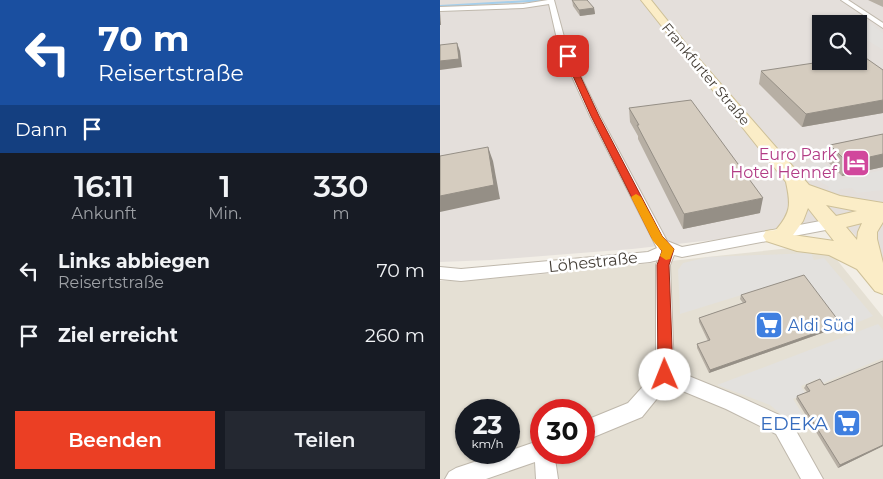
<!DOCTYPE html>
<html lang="de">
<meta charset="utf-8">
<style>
body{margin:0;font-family:Montserrat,sans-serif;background:#242831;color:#f1f3f6;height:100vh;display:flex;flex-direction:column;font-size:19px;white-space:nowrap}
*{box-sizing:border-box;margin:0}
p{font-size:16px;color:#9ea1a6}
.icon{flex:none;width:28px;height:28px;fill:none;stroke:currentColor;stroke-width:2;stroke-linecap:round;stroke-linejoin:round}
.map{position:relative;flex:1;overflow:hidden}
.drawer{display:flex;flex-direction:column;background:#171b24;width:440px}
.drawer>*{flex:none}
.guide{background:#1a4fa0;color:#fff;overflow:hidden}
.tools{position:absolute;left:372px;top:15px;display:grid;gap:10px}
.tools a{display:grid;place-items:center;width:55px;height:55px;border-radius:0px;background:#171b24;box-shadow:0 1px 4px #0004;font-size:25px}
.speed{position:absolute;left:15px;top:399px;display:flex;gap:10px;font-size:25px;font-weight:700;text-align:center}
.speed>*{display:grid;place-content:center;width:65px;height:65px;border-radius:50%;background:#171b24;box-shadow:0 1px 4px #0004;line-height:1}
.speed small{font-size:12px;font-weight:400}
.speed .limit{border:8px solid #d22;background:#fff;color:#111}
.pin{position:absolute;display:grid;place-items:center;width:42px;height:42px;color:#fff;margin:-21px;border-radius:10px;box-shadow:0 2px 8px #0006}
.me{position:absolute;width:55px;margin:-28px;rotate:359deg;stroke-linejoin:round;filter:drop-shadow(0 0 4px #0008)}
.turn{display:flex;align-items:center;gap:18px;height:105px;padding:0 15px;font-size:22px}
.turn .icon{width:65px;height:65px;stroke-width:2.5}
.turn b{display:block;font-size:35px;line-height:42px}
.then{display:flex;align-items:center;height:48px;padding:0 15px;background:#0003;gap:10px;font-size:19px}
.eta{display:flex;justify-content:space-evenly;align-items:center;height:85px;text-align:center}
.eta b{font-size:30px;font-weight:600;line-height:35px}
.button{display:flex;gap:10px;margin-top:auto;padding:10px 15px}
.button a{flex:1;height:58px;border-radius:0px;background:#eb3f24;color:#fff;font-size:20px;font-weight:600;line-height:58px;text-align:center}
.button a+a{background:#242831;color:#f1f3f6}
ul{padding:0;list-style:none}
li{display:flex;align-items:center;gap:15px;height:65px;padding:0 15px}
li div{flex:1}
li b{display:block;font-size:19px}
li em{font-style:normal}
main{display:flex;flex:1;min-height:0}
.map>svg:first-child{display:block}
</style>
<main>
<section class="drawer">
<div class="guide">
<div class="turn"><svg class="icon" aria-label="left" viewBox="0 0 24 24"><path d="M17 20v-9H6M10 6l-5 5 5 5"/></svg><div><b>70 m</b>Reisertstraße</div></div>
<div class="then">Dann<svg class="icon" aria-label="arrive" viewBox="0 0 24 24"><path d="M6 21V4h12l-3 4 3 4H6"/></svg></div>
</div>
<div class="eta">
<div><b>16:11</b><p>Ankunft</p></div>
<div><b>1</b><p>Min.</p></div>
<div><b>330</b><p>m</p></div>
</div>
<ul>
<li><svg class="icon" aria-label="left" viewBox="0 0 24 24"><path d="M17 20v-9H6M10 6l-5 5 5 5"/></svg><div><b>Links abbiegen</b><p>Reisertstraße</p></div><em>70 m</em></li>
<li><svg class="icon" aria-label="arrive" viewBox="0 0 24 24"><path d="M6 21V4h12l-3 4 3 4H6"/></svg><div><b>Ziel erreicht</b></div><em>260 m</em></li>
</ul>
<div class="button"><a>Beenden</a><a>Teilen</a></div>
</section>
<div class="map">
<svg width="443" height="479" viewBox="0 0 443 479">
<rect width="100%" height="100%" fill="#f2eee6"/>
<!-- residential -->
<path fill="#e5e0d4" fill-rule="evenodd" d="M385,245L443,317V479H0V281L33,280L129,272L369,246ZM26,410H69V452H26ZM101,410H144V452H101Z"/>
<!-- industrial -->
<path fill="#e4dfdb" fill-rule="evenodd" d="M0,0H443V267L406,225L192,249L51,260L0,262ZM381,24H419V61H381Z"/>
<!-- parking -->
<g fill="#e3e1de">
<polygon points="421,16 443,33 443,50 419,35 419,24 400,24 394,20"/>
<polygon points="382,159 401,179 443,170 443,190 417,193 412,188 400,189 398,193 388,190 389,187 379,181 365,165"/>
<polygon points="371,253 374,260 384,258 433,316 404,328 363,276 240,314 238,270 243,263 268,257"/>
<polygon points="438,324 443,330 443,358 381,384 377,379 361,386 365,393 353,399 365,418 353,424 330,405 277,385"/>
</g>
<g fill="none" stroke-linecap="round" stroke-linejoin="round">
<!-- stream -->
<polyline stroke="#a6cfeb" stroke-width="2" points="0,6 106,0"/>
<!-- minor casing -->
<g stroke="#bfb8ac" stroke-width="2">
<g id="minor">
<polygon points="108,0 114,0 127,48 160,116 227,241 242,247 391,219 396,221 398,224 396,227 391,229 242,257 234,255 230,265 234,370 300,397 350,420 383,479 361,479 336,434 286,409 228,385 202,417 144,441 144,421 188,403 216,372 216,265 218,260 210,262 21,281 0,279 0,267 21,269 208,252 217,248 150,116 119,48 109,4 83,8 0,11 0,7 83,4"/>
<polygon points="401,0 408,0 443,23 443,28"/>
<polygon points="101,440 101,452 114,452 118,479 96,479 95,462 46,479 5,479 9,472 16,468 64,452 69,452 69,451"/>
</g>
</g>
<!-- secondary casing -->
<g stroke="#cec098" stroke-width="2">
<path id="secondary" d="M201,0H211L251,50L369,185L400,196L443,203V222L437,232V239L443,263V294L435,291L417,269L389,255L357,251L326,241L323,236L326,231L336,230C351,212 351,205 346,182ZM386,205L417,211L396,216ZM368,208L394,241L353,235L363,221ZM422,223L418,232L417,240L406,227Z"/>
</g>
<!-- minor -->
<use href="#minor" fill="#fff" fill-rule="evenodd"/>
<!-- secondary -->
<use href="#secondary" fill="#fbedc7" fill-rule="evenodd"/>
</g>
<!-- wall -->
<g fill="#b7afa4">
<polygon points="132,0 154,8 155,14 140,16 133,6"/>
<polygon points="428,0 443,0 443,7"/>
<polygon points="443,70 443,113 362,127 319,84 321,71"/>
<polygon points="189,108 320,213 243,229 198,139 198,136 190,122"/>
<polygon points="443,134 443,167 402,176 385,159 390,145"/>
<polygon points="301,295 401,324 399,327 269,373 257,348 257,344 268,341 259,322 259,318 303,303 300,299"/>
<polygon points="366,385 384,385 443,446 398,468 356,399 357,396 367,392 364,388"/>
</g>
<!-- shaded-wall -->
<g fill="#958f86">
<polygon points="154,8 155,14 140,16 139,10"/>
<polygon points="0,11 1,25 0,25"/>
<polygon points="17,43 20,51 22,67 0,70 0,61"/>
<polygon points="443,100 443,113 362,127 366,114"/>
<polygon points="48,147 53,161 60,199 0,212 0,196"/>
<polygon points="443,154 443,167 402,176 407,162"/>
<polygon points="323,198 320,213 243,229 244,214"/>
<polygon points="401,324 399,327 269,373 270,370"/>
<polygon points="443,445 443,446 398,468 400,465"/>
</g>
<!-- building -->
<g fill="#d5ccbf" stroke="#958f86">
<polygon points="132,0 147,0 154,8 139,10"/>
<polygon points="17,43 19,59 0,61 0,45"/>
<polygon points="423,56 443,70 443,100 366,114 321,71 387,61 419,61 419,57"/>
<polygon points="251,100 323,198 244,214 197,125 199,125 189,108"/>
<polygon points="443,134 443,154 407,162 390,145"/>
<polygon points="48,147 54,185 0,196 0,156"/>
<polygon points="364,275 401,324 270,370 257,344 270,340 259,318 306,302 301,295"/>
<polygon points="443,361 443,445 400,465 357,396 370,391 366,385 380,379 384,385"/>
</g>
<!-- route -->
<polygon fill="#eb3f24" stroke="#992917" points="128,54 131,56 159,116 222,236 234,249 229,265 233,375 230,380 225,382 220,380 218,375 217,265 222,251 212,238 151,116 124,56"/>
<!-- slow -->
<polygon fill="#f59e0b" points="196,194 201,197 222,236 234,249 230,259 226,260 220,256 222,251 213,241 191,197"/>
<!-- icons -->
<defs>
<g id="hotel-square" transform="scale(1.4375)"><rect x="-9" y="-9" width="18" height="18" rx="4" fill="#d1479c" stroke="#fff"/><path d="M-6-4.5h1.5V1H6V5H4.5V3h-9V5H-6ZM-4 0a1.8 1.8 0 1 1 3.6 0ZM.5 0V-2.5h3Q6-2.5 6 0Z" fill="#fff"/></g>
<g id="supermarket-square" transform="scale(1.4375)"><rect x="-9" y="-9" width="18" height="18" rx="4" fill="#3f7fe0" stroke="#fff"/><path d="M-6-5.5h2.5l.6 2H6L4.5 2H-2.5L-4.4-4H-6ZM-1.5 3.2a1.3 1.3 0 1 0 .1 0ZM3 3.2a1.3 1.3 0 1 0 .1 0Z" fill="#fff"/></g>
</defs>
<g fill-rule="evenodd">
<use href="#hotel-square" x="416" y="163"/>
<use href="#supermarket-square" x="329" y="325"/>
<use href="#supermarket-square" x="407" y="423"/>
</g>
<g text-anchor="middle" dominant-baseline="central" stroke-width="5" stroke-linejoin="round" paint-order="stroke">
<!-- far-street labels -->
<g font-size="14" fill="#443e36" stroke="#fff">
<text transform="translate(266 74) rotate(50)">Frankfurter Straße</text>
</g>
<!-- hotel labels -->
<g font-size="16" fill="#b23c85" stroke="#fff" text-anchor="end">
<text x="397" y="154">Euro Park<tspan x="397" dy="18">Hotel Hennef</tspan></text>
</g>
<!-- street labels -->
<g font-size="16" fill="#443e36" stroke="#fff">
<text transform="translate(153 262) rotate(-6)">Löhestraße</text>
</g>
<!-- shop labels -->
<g font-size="16" fill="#366cbe" stroke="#fff" text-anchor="start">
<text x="348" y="325">Aldi Süd</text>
</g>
<!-- near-shop labels -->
<g font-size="19" fill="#366cbe" stroke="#fff" text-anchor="end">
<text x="388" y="423">EDEKA</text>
</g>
</g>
</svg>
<div class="tools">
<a><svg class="icon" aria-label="search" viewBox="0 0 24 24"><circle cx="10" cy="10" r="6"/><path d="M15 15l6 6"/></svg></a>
</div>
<div class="speed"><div>23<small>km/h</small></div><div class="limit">30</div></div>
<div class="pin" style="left:128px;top:56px;background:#d93025"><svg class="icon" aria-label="arrive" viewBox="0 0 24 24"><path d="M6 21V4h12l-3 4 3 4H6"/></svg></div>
<svg class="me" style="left:225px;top:375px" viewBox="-20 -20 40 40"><circle r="19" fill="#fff"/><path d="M0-13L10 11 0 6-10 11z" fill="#eb3f24"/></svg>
</div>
</main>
